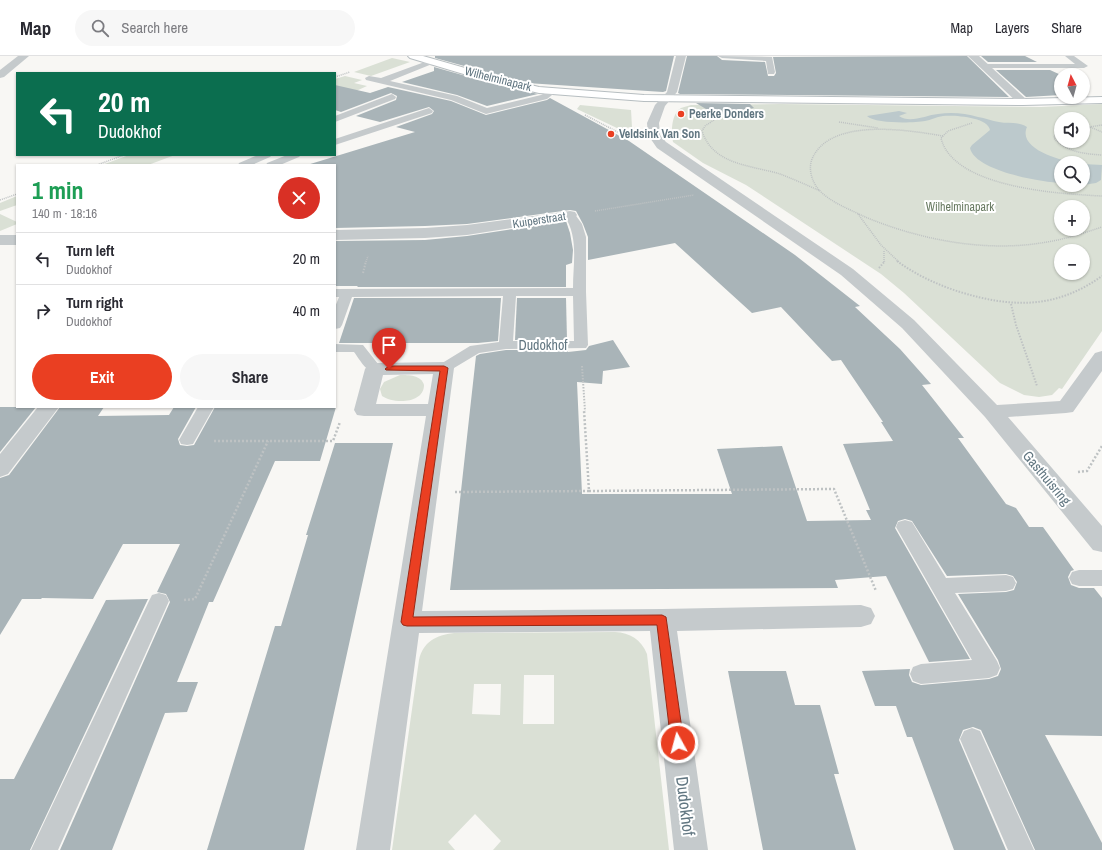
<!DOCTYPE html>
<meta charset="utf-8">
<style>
body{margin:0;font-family:"Archivo Narrow",sans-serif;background:#f7f7f7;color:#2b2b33;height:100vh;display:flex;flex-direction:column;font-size:15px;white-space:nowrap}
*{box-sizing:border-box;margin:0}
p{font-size:13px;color:#7c7c81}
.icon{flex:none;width:22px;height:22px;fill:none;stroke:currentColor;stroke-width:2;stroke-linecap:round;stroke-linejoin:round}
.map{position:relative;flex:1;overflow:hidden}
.panel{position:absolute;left:16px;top:108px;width:320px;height:244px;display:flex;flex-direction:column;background:#fff;border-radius:0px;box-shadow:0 1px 3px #0004}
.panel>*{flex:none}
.banner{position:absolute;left:16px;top:16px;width:320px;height:84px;border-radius:0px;box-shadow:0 1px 3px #0004;background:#0b6e4f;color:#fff;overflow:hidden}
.needle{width:26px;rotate:354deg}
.buttons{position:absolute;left:1054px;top:12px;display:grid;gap:8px}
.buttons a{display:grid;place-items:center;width:36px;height:36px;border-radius:50%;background:#fff;box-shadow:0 1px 3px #0004;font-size:20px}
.pin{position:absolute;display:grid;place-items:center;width:34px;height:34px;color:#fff;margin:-41px -17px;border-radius:50% 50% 50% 0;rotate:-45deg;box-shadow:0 0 4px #0007}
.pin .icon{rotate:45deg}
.me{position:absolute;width:44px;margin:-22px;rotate:353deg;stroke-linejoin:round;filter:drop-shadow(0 0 3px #0008)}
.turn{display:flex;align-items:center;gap:14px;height:84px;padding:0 16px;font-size:18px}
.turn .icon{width:52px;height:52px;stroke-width:2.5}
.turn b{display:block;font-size:28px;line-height:34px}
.round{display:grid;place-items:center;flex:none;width:42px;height:42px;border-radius:21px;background:#f7f7f7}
.headline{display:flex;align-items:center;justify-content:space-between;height:68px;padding:0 16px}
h1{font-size:24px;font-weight:700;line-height:30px;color:#1e9e55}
.primary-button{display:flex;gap:8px;margin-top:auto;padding:8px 16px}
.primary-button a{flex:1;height:46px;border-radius:24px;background:#ea3f22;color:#fff;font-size:16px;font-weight:700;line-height:46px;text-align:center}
.primary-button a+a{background:#f7f7f7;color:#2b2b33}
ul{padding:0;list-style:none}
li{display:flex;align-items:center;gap:12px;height:52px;padding:0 16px;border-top:1px solid #e1e1e2}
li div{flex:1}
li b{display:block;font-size:15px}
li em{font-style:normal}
header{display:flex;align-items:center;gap:24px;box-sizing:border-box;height:56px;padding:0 20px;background:#fff;border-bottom:1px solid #e1e1e2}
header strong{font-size:19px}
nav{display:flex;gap:22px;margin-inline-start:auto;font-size:14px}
.search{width:280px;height:36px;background:#f7f7f7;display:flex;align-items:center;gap:10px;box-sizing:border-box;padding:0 14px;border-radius:22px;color:#7c7c81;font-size:15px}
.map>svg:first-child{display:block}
</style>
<header>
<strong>Map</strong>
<div class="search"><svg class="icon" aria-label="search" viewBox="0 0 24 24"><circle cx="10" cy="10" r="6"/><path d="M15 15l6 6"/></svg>Search here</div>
<nav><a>Map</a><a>Layers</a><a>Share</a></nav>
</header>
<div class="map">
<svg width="1102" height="794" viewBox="0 0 1102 794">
<rect width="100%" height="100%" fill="#f8f7f4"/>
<!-- green -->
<g fill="#dae0d5" fill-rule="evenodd">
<polygon points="392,2 410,6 371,20 354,16"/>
<polygon points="345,20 362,24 354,27 367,30 356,35 335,34 335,23"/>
<path d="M780,48L1041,51L1102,48V275L1062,333L1059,332L1052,339L1039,341L1024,339L1000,327L904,237L881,218L746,129L703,107L673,86C671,76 671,58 681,52C684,51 688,50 691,49ZM1061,63H1083V85H1061ZM1061,107H1083V129H1061ZM1061,151H1083V173H1061ZM1061,195H1083V217H1061Z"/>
<polygon points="580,49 631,54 632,71 619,73 579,54 577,53"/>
<polygon points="129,99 175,99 148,109 102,109"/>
<polygon points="17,140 17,149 0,155 0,147"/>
<polygon points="0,158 17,166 17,168 0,175"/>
<path d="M400,319C409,319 421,319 424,329C424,348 393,348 382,340L380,333L384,326Z"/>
<path d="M615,576C630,577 641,583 647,598L669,794H493L501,785L475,758L448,786L455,794H392L419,604C423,586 436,579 454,577ZM524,619H554V668H523ZM474,628H501L500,659L472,658Z"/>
</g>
<!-- water -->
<g fill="#bcc9cc">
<path d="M899,55L907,57L899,60C910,68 926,59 938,58C951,56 965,57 978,61C985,62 992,65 999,66C1008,68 1019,65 1027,71C1017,93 1062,105 1077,107H1061V127C1041,126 975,115 970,92L972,89L990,74C988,61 954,59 943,60C936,61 931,64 925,65C914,67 875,68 867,60Z"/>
<polygon points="1083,108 1102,109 1101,124 1096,127 1083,129"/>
</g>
<!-- building -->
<g fill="#a9b4b8">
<polygon points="435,0 674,0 666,35 663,36 527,27 435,2"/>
<polygon points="687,0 717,0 722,4 765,6 768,20 774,20 776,17 773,1 967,0 1009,41 680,38 678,37"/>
<polygon points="981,0 1025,0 1037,6 988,6"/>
<polygon points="434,11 487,26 538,38 487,50 457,39 402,26 434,15"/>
<polygon points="996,14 1050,14 1061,19 1061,39 1026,41"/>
<polygon points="335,29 370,37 388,31 451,45 486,59 547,44 550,42 629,85 795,199 860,250 855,251 900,293 931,328 922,329 964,382 958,382 1006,448 1016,452 1029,471 1043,471 1074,514 1071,515 1068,521 1071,529 1079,532 1094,532 1102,542 1102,680 1045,679 1102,787 1102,794 1035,794 981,674 973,671 963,674 959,684 1006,794 954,794 912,681 907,681 896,650 875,650 862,615 910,613 909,619 912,626 921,629 989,623 998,620 1001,613 998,604 958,538 1006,536 1014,534 1017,526 1013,520 1006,518 947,520 912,465 905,463 898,465 895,472 970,603 929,606 886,520 835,524 838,532 450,534 476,300 480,298 506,294 568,294 568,296 586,294 589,290 613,284 630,311 603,315 602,328 577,326 582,438 732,438 717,393 782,390 807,465 871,464 866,454 870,454 843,388 893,385 881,366 883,366 841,304 832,305 781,251 752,257 675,187 588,204 588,181 583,168 576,155 570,154 467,168 425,170 335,172 335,109 307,109 415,76 396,71 432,58 434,55 429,51 380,66 356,60 396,44 397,40 391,37 341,56 335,54"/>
<polygon points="696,47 750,48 754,52 716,59"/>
<polygon points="566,165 570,177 573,194 572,207 566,209 566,231 357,231 358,230 335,230 335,185 425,184 467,180"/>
<polygon points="354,242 501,242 498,285 478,287 339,287"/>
<polygon points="517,242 566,242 567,284 515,284"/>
<polygon points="0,351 36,351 0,396"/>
<polygon points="60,351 104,351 98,360 169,359 174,351 196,351 178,383 180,389 187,390 194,389 215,351 336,351 320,405 275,405 213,546 209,546 177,626 198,626 187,656 165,657 112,794 60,794 170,546 166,538 157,536 180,488 123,488 93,543 42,542 41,543 22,543 0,579 0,422 9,419"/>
<polygon points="335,387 393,387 304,794 207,794 275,570 281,570 308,479 306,479"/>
<polygon points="148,543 30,794 0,794 0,723 14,723 106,544"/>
<polygon points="728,615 786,615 795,649 820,649 839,718 834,718 856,794 763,794"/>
</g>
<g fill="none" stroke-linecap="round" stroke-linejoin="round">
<!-- secondary casing -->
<g stroke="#b7bec1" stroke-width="2">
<polygon id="secondary" points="408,0 423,0 493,20 539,31 644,39 1023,43 1102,41 1102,47 1023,49 644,45 539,37 487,25 410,2"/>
</g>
<!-- path-far2 -->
<g stroke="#bec2c3" stroke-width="1.5" stroke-dasharray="1 1" stroke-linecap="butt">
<polyline points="335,21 350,16"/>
<polyline points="585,59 631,83"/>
<path d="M714,64L705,70L702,75C713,109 750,109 780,118C793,123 807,129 820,135"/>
<polyline points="839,66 878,72"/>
<path d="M972,67L948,75L941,82C953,132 1060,138 1102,140"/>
<polyline points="1083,68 1102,76"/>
<polyline points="1083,72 1102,69"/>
<path d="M1061,77L1055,79L1054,82C1066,96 1085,98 1102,99"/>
<path d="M943,80C908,74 830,61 812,103C808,113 812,126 819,134C830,146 849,153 863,160C919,184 987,197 1047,186C1066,183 1084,177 1102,171"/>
<polyline points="97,109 124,99"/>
<polyline points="0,144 17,138"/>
<polyline points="595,155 694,139"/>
<polyline points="858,158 881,189 899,206"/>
<polyline points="366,206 368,200"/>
<polyline points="884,206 884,194"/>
</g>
<!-- path-far1 -->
<g stroke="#bec2c3" stroke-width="2" stroke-dasharray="1.5 1.5" stroke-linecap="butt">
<path d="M897,205C916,219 938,229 960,236C1012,252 1056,253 1102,220"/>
<polyline points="879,212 885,205"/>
<polyline points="363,217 366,205"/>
<polyline points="1011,248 1016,269 1037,330"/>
<polyline points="582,310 585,355"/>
</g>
<!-- path -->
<g stroke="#bec2c3" stroke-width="2.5" stroke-dasharray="2 2" stroke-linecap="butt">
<polyline points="214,385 333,385 340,366"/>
<polyline points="1078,416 1087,415 1102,390"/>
<polyline points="589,435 834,433 876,535"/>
<polyline points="455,436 589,435 584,354"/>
<polyline points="184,544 195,543 268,385"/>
</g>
<!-- lane -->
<g fill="#c5cacc" fill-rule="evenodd">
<polygon points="718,0 772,1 775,16 774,18 768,18 766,5 722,2"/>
<polygon points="1065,0 1074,0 1088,10 1084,12 983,12 979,10 983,8 1075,8"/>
<polygon points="430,4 436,4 437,6 390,25 457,40 487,52 541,39 553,33 557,35 547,43 486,58 451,44 366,24 365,22 369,20 381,22"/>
<polygon points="392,38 396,41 395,43 335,66 335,60"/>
<polygon points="429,52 433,55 432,57 335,89 335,83"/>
<polygon points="258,99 272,99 270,101 252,109 238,109 239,107"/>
<polygon points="287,99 301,99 299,101 280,109 266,109 267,107"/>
<path d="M570,156L574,157L582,168L586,181V236L588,289L586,292L506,293L479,297L449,315L444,316L439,315L437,312L439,309L470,290L499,286L503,240L352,241L342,269L340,272L335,273V251L339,241H335V233L573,232C573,207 579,181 564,159L566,157ZM516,240H573L574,285H513Z"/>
<path d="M335,288L363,289L382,313L380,316C367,319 361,305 354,296H335Z"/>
<polygon points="198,351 214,351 193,388 187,389 181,388 179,384"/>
<polygon points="905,464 912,466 946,522 1006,519 1013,521 1016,527 1013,533 1006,535 955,537 997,605 1000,612 997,619 989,622 921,628 913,625 910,618 913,611 921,608 972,604 896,471 898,466"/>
<polygon points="1079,514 1102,514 1102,530 1079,530 1072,528 1069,522 1072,516"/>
<polygon points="159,537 166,539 169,545 58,794 31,794 149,545 152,539"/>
<polygon points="972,672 980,675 1034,794 1008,794 960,683 964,675"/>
</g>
<!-- street -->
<g fill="#c5cacc" fill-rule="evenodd">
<polygon points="18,0 29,0 4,21 0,22 0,14"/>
<polygon points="676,0 686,0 677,36 665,50 659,67 660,79 666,86 853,213 914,264 997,349 1060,345 1095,297 1102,295 1102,315 1073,356 1066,357 1008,361 1102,470 1102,496 1093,494 985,361 902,272 841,219 657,92 648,79 647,67 655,49 667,36"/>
<polygon points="968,0 979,0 1027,44 1029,46 1027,48 1019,48"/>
<polygon points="570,155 575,156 577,159 575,162 467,179 425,182 335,184 335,174 425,172 467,169"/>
<rect x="0" y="179" width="17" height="10"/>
<path d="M444,306L451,308L454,312L422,555L662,553L861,549L871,552L875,560L871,568L861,571L677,575L708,794H674L650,575L419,577L390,794H356L426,360H364L357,359L354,354L365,313L368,309L375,307ZM433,318L428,348H376L383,319Z"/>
<polygon points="38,351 59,351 8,418 0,421 0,398"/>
</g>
<!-- secondary -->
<use href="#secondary" fill="#fff" fill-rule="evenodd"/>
</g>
<!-- route -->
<polygon fill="#ea3f22" stroke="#982916" points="389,310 444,310 448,312 413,561 662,559 666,561 684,687 682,691 678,693 673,691 671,687 657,569 407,570 403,569 401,566 440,315 386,314 385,313"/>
<!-- markers -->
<g fill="#ea3f22" stroke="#fff" stroke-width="1.5">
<circle cx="681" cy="58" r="4"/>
<circle cx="611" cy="78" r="4"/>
</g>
<g text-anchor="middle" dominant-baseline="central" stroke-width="4" stroke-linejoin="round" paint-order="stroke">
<!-- far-street labels -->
<g font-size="12" fill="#617681" stroke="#fff">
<text transform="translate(498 23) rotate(14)">Wilhelminapark</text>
<text transform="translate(539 164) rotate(-9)">Kuiperstraat</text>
</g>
<!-- far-poi labels -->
<g font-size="12" font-weight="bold" fill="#617681" stroke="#fff" text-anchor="start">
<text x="689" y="58">Peerke Donders</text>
<text x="619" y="78">Veldsink Van Son</text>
</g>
<!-- far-park labels -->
<g font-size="12" fill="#677960" stroke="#fff">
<text x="960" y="151">Wilhelminapark</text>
</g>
<!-- street labels -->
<g font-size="14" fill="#617681" stroke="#fff">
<text x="543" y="289">Dudokhof</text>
<text transform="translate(1047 422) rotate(50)">Gasthuisring</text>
</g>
<!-- near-street labels -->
<g font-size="17" fill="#617681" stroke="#fff">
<text transform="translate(686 750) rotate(83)">Dudokhof</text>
</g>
</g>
</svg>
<div class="buttons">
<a><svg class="needle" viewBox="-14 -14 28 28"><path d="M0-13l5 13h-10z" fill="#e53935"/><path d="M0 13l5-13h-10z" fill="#7c7c81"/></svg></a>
<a><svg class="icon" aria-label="sound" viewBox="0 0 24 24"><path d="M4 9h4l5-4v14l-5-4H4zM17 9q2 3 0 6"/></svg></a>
<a><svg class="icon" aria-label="search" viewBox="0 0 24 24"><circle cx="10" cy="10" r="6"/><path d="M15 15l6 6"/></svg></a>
<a>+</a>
<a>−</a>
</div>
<div class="pin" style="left:389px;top:313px;background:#d93025"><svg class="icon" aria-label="arrive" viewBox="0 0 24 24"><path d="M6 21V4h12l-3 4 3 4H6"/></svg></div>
<svg class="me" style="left:678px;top:687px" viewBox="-20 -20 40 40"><circle r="17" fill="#ea3f22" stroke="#fff" stroke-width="3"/><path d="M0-11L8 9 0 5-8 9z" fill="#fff"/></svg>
<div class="banner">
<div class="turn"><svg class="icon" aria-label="left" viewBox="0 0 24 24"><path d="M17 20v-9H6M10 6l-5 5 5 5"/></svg><div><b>20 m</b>Dudokhof</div></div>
</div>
<section class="panel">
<div class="headline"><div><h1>1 min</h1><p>140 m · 18:16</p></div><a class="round" style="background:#d93025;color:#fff"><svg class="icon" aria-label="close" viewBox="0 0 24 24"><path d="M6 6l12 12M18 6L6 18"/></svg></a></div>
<ul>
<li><svg class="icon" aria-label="left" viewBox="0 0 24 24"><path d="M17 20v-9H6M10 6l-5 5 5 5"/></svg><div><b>Turn left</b><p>Dudokhof</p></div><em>20 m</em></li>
<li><svg class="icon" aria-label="right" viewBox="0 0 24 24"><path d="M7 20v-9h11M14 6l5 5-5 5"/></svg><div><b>Turn right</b><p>Dudokhof</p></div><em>40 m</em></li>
</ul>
<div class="primary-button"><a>Exit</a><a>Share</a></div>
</section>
</div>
